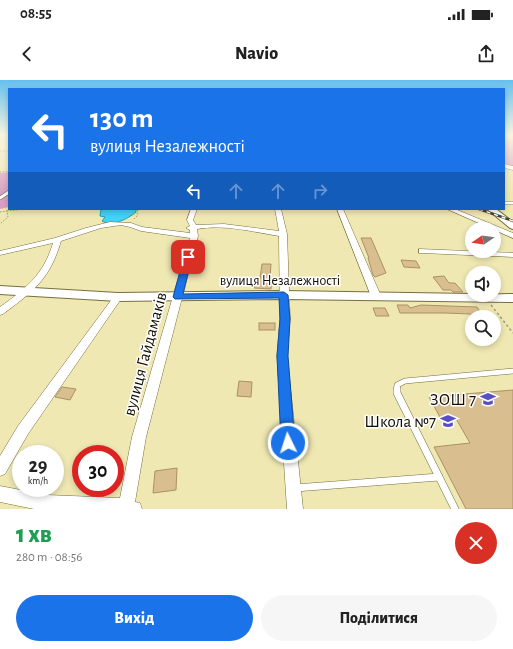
<!DOCTYPE html>
<html lang="uk">
<meta charset="utf-8">
<style>
body{margin:0;font-family:"Alegreya Sans",sans-serif;background:#f6f6f6;color:#222;height:100vh;display:flex;flex-direction:column;font-size:15px;white-space:nowrap}
*{box-sizing:border-box;margin:0}
p{font-size:13px;color:#767676}
.icon{flex:none;width:22px;height:22px;fill:none;stroke:currentColor;stroke-width:2;stroke-linecap:round;stroke-linejoin:round}
.map{position:relative;height:429px;overflow:hidden}
.details{display:flex;flex-direction:column;background:#fff;flex:1}
.details>*{flex:none}
.guide{position:absolute;left:8px;top:8px;width:497px;height:122px;border-radius:0px;box-shadow:0 2px 6px #0003;background:#1a73e8;color:#fff;overflow:hidden}
.needle{width:26px;rotate:257deg}
.fabs{position:absolute;left:465px;top:142px;display:grid;gap:8px}
.fabs a{display:grid;place-items:center;width:36px;height:36px;border-radius:50%;background:#fff;box-shadow:0 2px 6px #0003;font-size:20px}
.speed{position:absolute;left:12px;top:365px;display:flex;gap:8px;font-size:20px;font-weight:700;text-align:center}
.speed>*{display:grid;place-content:center;width:52px;height:52px;border-radius:50%;background:#fff;box-shadow:0 2px 6px #0003;line-height:1}
.speed small{font-size:10px;font-weight:400}
.speed .limit{border:6px solid #d22;background:#fff;color:#111}
.pin{position:absolute;display:grid;place-items:center;width:34px;height:34px;color:#fff;margin:-17px;border-radius:8px;box-shadow:0 2px 6px #0006}
.me{position:absolute;width:44px;margin:-22px;rotate:356deg;stroke-linejoin:round;filter:drop-shadow(0 0 3px #0008)}
.turn{display:flex;align-items:center;gap:14px;height:84px;padding:0 16px;font-size:18px}
.turn .icon{width:52px;height:52px;stroke-width:2.5}
.turn b{display:block;font-size:28px;line-height:34px}
.lanes{display:flex;align-items:center;height:38px;padding:0 16px;background:#0003;justify-content:center;gap:20px;direction:ltr}
.lanes .off{opacity:.35}
.round{display:grid;place-items:center;flex:none;width:42px;height:42px;border-radius:21px;background:#f6f6f6}
.headline{display:flex;align-items:center;justify-content:space-between;height:68px;padding:0 16px}
h1{font-size:24px;font-weight:800;line-height:30px;color:#1e9e55}
.primary-button{display:flex;gap:8px;margin-top:auto;padding:8px 16px}
.primary-button a{flex:1;height:46px;border-radius:24px;background:#1a73e8;color:#fff;font-size:16px;font-weight:800;line-height:46px;text-align:center}
.primary-button a+a{background:#f6f6f6;color:#222}
.status{display:flex;justify-content:space-between;align-items:center;height:28px;padding:0 20px;background:#fff;direction:ltr}
.status svg{height:11px;fill:currentColor}
header{display:flex;justify-content:space-between;align-items:center;height:52px;padding:0 16px;background:#fff;font-size:18px;font-weight:800}
.map>svg:first-child{display:block}
</style>
<div class="status"><b>08:55</b><svg viewBox="0 0 49 12"><path d="M0 12V9h3v3zM5 12V6h3v6zM10 12V3h3v9zM15 12V0h3v12zM26 1h20v11H26zM47 4h2v5h-2z"/></svg></div>
<header><svg class="icon" aria-label="back" viewBox="0 0 24 24"><path d="M15 5l-7 7 7 7"/></svg>Navio<svg class="icon" aria-label="share" viewBox="0 0 24 24"><path d="M12 15V3M7 8l5-5 5 5M5 13v7h14v-7"/></svg></header>
<div class="map">
<svg width="513" height="429" viewBox="0 0 513 429">
<rect width="100%" height="100%" fill="#efe8b3"/>
<!-- green -->
<g fill="#d89fc3">
<polygon points="504,55 513,55 513,86 504,84"/>
<polygon points="9,92 9,127 0,129 0,93"/>
</g>
<!-- water -->
<path fill="#40d3fb" stroke="#3197b0" d="M101,129H136V132C128,139 112,147 102,141L105,137L100,136Z"/>
<!-- building -->
<g fill="#d9be8f" stroke="#ab9164">
<polygon points="361,158 371,158 386,193 375,197 373,195 368,178 369,178"/>
<polygon points="401,180 416,181 420,188 404,187"/>
<polygon points="262,184 271,184 270,198 272,198 271,209 254,208 255,198 260,198"/>
<polygon points="444,196 449,203 455,203 463,212 453,212 451,210 443,210 433,197"/>
<polygon points="397,225 408,225 410,228 421,225 477,227 484,237 472,237 470,234 445,233 400,233"/>
<polygon points="373,228 385,228 389,236 376,236"/>
<rect x="259" y="243" width="16" height="7"/>
<polygon points="239,301 252,302 251,317 237,316"/>
<polygon points="62,307 76,309 70,320 55,317"/>
<polygon points="513,310 513,429 466,429 434,367 470,363 455,337 441,339 429,317"/>
<polygon points="177,388 176,410 153,413 155,391"/>
</g>
<g fill="none" stroke-linecap="round" stroke-linejoin="round">
<!-- lane-far2 casing -->
<g stroke="#776f3e" stroke-width="4">
<g id="lane-far2">
<polyline points="0,118 9,112"/>
<polyline points="504,123 513,123"/>
</g>
</g>
<!-- lane-far1 casing -->
<g stroke="#776f3e" stroke-width="6">
<polyline id="lane-far1" points="397,310 397,305 405,301 513,291"/>
</g>
<!-- lane casing -->
<g stroke="#776f3e" stroke-width="8">
<g id="lane">
<polyline points="397,309 397,313 455,429"/>
<polyline points="295,408 439,397"/>
</g>
</g>
<!-- street casing -->
<g stroke="#776f3e" stroke-width="1">
<g id="street">
<polygon points="504,84 513,86 513,90 504,88"/>
<path d="M191,129H197L193,140L196,145L224,144L279,151L275,129H281L287,154L290,239L287,276L303,429H287L277,276L280,239L279,156C253,152 225,144 197,149L198,156L146,357L135,422L140,423L142,429H34L0,422V406L47,415L120,418L132,357L190,158L141,151L130,147L121,145L101,148L61,161C50,199 34,211 3,234L0,235V227C26,208 43,196 53,163L0,175V171L55,158L86,148L110,142L131,143L142,147L190,153V150L186,148L190,146L187,140Z"/>
<polygon points="337,129 343,129 381,216 379,218 376,219 371,216"/>
<polygon points="447,129 455,129 513,153 513,158"/>
<polygon points="419,169 513,173 513,177 422,173 419,173"/>
<polygon points="118,214 121,215 123,217 121,219 28,354 5,394 0,396 0,376 18,346 115,215"/>
</g>
</g>
<!-- secondary casing -->
<g stroke="#776f3e" stroke-width="2">
<g id="secondary">
<polygon points="487,129 496,129 513,142 513,149 510,148"/>
<polygon points="0,206 118,213 284,211 472,214 472,215 513,214 513,222 284,219 118,221 0,214"/>
</g>
</g>
<!-- path-far1 -->
<g stroke="#a29c75" stroke-width="1" stroke-dasharray="1.5 1.5" stroke-linecap="butt">
<polyline points="0,58 4,55"/>
<polyline points="504,60 513,61"/>
<polyline points="0,71 9,71"/>
<polyline points="0,92 9,91"/>
<polyline points="7,131 24,129"/>
<polyline points="0,132 7,131 8,137 0,144"/>
<polyline points="134,139 137,136 138,129"/>
</g>
<!-- path -->
<polyline stroke="#a29c75" stroke-width="1.5" stroke-dasharray="2.5 2.5" stroke-linecap="butt" points="491,225 513,253"/>
<!-- lane-far2 -->
<use href="#lane-far2" stroke="#fff" stroke-width="3"/>
<!-- lane-far1 -->
<use href="#lane-far1" stroke="#fff" stroke-width="5"/>
<!-- lane -->
<use href="#lane" stroke="#fff" stroke-width="7"/>
<!-- street -->
<use href="#street" fill="#fff" fill-rule="evenodd"/>
<!-- secondary -->
<use href="#secondary" fill="#fff" fill-rule="evenodd"/>
<!-- rail casing -->
<g stroke="#47432d" stroke-width="2.5">
<polyline id="rail" points="479,129 513,141"/>
</g>
<!-- rail -->
<use href="#rail" stroke="#fff" stroke-width="1.5" stroke-dasharray="4" stroke-linecap="butt"/>
</g>
<!-- sky -->
<linearGradient id="sky" x2="0" y2="1"><stop stop-color="#65c0f0"/><stop offset="0.48" stop-color="#f8f5dd"/><stop offset="1" stop-color="#f8f5dd" stop-opacity="0"/></linearGradient>
<rect width="513" height="115" fill="url(#sky)"/>
<!-- route -->
<polygon fill="#1a73e8" stroke="#114b97" points="188,175 192,177 183,214 284,212 288,215 290,239 288,276 295,363 293,367 288,369 283,367 281,363 277,276 280,239 279,218 175,219 173,217 184,177"/>
<!-- icons -->
<defs>
<g id="school-bare" transform="scale(1.2)"><path d="M0-5L7-2L0 1L-7-2ZM-4 1L0 2.5L4 1V4Q0 6-4 4Z" fill="#584fc7" stroke="#fff" stroke-width="2.5" paint-order="stroke"/></g>
</defs>
<g fill-rule="evenodd">
<use href="#school-bare" x="488" y="319"/>
<use href="#school-bare" x="448" y="341"/>
</g>
<g text-anchor="middle" dominant-baseline="central" stroke-width="3" stroke-linejoin="round" paint-order="stroke">
<!-- street labels -->
<g font-size="14" fill="#0f0c00" stroke="#fff">
<text x="280" y="201">вулиця Незалежності</text>
</g>
<!-- near-street labels -->
<g font-size="17" fill="#0f0c00" stroke="#fff">
<text transform="translate(145 274) rotate(-75)">вулиця Гайдамаків</text>
</g>
<!-- near-poi labels -->
<g font-size="17" fill="#0f0c00" stroke="#fff" text-anchor="end">
<text x="476" y="319">ЗОШ 7</text>
<text x="436" y="341">Школа №7</text>
</g>
</g>
</svg>
<div class="fabs">
<a><svg class="needle" viewBox="-14 -14 28 28"><path d="M0-13l5 13h-10z" fill="#e53935"/><path d="M0 13l5-13h-10z" fill="#767676"/></svg></a>
<a><svg class="icon" aria-label="sound" viewBox="0 0 24 24"><path d="M4 9h4l5-4v14l-5-4H4zM17 9q2 3 0 6"/></svg></a>
<a><svg class="icon" aria-label="search" viewBox="0 0 24 24"><circle cx="10" cy="10" r="6"/><path d="M15 15l6 6"/></svg></a>
</div>
<div class="speed"><div>29<small>km/h</small></div><div class="limit">30</div></div>
<div class="pin" style="left:188px;top:177px;background:#d93025"><svg class="icon" aria-label="arrive" viewBox="0 0 24 24"><path d="M6 21V4h12l-3 4 3 4H6"/></svg></div>
<svg class="me" style="left:288px;top:363px" viewBox="-20 -20 40 40"><circle r="17" fill="#1a73e8" stroke="#fff" stroke-width="3"/><path d="M0-11L8 9 0 5-8 9z" fill="#fff"/></svg>
<div class="guide">
<div class="turn"><svg class="icon" aria-label="left" viewBox="0 0 24 24"><path d="M17 20v-9H6M10 6l-5 5 5 5"/></svg><div><b>130 m</b>вулиця Незалежності</div></div>
<div class="lanes"><svg class="icon" aria-label="left" viewBox="0 0 24 24"><path d="M17 20v-9H6M10 6l-5 5 5 5"/></svg><svg class="icon off" aria-label="ahead" viewBox="0 0 24 24"><path d="M12 20V5M6 11l6-6 6 6"/></svg><svg class="icon off" aria-label="ahead" viewBox="0 0 24 24"><path d="M12 20V5M6 11l6-6 6 6"/></svg><svg class="icon off" aria-label="right" viewBox="0 0 24 24"><path d="M7 20v-9h11M14 6l5 5-5 5"/></svg></div>
</div>
</div>
<section class="details">
<div class="headline"><div><h1>1 хв</h1><p>280 m · 08:56</p></div><a class="round" style="background:#d93025;color:#fff"><svg class="icon" aria-label="close" viewBox="0 0 24 24"><path d="M6 6l12 12M18 6L6 18"/></svg></a></div>
<div class="primary-button"><a>Вихід</a><a>Поділитися</a></div>
</section>
